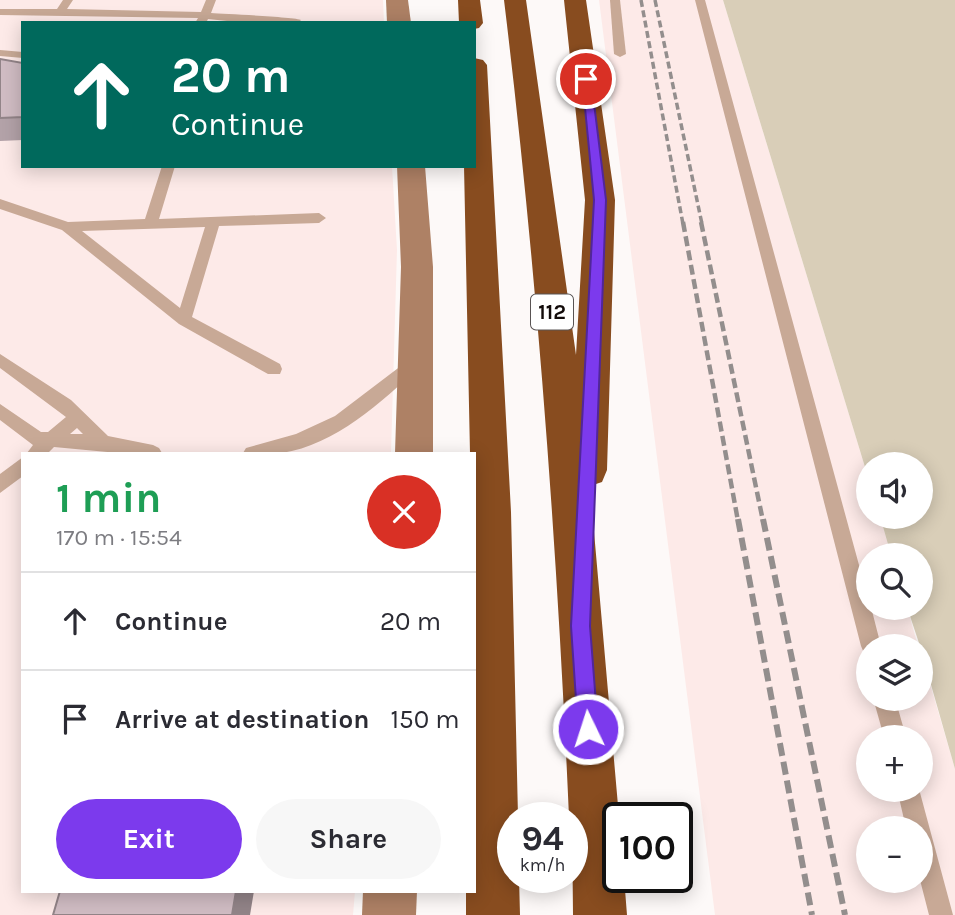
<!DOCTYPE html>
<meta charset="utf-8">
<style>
body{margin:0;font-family:Karla,sans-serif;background:#f7f7f7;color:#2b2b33;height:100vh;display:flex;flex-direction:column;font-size:26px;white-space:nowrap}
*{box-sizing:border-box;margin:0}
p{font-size:23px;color:#7c7c81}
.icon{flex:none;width:38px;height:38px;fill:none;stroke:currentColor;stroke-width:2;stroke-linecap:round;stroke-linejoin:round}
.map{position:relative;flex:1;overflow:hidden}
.details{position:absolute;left:21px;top:452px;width:455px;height:441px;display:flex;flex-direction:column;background:#fff;border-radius:0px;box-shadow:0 4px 18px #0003}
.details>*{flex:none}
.banner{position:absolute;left:21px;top:21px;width:455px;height:147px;border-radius:0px;box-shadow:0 4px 18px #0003;background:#00695c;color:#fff;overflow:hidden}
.fabs{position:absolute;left:856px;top:452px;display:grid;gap:14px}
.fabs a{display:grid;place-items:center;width:77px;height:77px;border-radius:50%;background:#fff;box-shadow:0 4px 18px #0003;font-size:35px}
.speed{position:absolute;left:497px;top:802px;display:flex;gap:14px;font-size:35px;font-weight:700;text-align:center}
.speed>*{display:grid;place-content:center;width:91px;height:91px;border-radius:50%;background:#fff;box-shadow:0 4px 18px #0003;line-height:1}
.speed small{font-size:18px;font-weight:400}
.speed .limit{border:4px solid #111;border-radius:10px;background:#fff;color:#111}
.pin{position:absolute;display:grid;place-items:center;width:60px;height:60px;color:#fff;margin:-30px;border:4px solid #fff;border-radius:50%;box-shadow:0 2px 7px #0007}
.me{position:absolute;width:77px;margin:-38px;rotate:356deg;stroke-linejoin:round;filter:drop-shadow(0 0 5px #0008)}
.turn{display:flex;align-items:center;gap:24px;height:147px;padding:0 35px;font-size:32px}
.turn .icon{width:91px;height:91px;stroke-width:2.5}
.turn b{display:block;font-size:49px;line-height:60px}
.round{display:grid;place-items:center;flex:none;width:74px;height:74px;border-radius:37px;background:#f7f7f7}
.overview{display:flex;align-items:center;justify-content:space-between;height:119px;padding:0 35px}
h1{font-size:42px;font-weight:700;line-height:52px;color:#1e9e55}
.action{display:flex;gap:14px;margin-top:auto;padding:14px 35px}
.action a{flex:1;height:80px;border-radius:42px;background:#7c3aed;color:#fff;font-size:28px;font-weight:700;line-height:80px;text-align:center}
.action a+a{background:#f7f7f7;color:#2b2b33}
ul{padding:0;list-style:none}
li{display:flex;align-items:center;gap:21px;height:98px;padding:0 35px;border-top:2px solid #e1e1e2}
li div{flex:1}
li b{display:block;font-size:26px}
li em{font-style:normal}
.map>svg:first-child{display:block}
</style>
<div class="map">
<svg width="955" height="915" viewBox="0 0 955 915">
<rect width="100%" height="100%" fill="#fdf9f8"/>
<!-- built -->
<g fill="#fdeae8" fill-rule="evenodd">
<polygon points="0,0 383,0 384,23 23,23 23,166 392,166 397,250 391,453 23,453 23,891 355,891 353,915 0,915"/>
<path d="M599,0H723L868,477V516H880L891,555H868V607H907L918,646H868V698H920L921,653L955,769V915H715ZM868,737H920V789H868ZM868,828H920V880H868Z"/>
</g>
<!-- green -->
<polygon fill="#d9ceb8" points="723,0 955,0 955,769 920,646 907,607 920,607 920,555 891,555 880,516 920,516 920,464 868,464 868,477"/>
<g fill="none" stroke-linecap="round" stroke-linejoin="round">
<!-- lane -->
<g fill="#c8a996" fill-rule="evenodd">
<path d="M63,0H73L67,9L201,12L206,0H216L211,13C225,14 297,17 301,20L298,23H246L208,19L206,23H195L198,18L0,15V9H57Z"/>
<polygon points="610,0 620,0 626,54 620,57 614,54"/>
<polygon points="695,0 705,0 868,598 868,607 871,607 881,646 868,646 868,655 864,653 861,646"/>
<polygon points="0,50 23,52 23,58 0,56"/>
<path d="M162,166H175L159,219L319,213L326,218L319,223L219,226L192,317L280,364L282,369L280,374H268L179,324L62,230L0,209V199L68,222L145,219ZM205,227L180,308L82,231Z"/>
<path d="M0,354L71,400L108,436L153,445L159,448L162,453H118L54,447L48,453H27L33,445L0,420V404L41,432H48L66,417L0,368ZM77,428L83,434H70Z"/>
<path d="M414,356L420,358L422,362L420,366C382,402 335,445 282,453C270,455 256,453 243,453L246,448L296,434L335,416Z"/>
<polygon points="23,457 23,476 0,493 0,474"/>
<polygon points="873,698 895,698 906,737 884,737"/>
<polygon points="897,789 919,789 953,915 929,915 920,880 920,828 906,828"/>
</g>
<!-- secondary -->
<g fill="#ae8165" fill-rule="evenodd">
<polygon points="386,0 408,0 411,23 387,23"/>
<polygon points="397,166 425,166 433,267 433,453 395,453 401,267"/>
<polygon points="363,891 417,891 416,915 362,915"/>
</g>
<!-- highway -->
<g fill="#884c1f" fill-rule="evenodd">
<polygon points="458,0 480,0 483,23 479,28 474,29 474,23 459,23"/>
<path d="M504,0H526L576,355L585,200L564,0H586L615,200L607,470L602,482L590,486L619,817L618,877H624L627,915H573L572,817H569C557,544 537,272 504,0Z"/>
<polygon points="474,58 483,60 487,65 511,512 518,817 513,817 513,877 519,877 520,915 466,915 466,891 474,891 474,453 470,453 464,166 474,166"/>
</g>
<!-- rail-far2 -->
<g stroke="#938e8d" stroke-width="3.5" stroke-dasharray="7 3.5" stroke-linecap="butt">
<polyline points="641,0 683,224"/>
<polyline points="655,0 702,224"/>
</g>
<!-- rail-far1 -->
<g stroke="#938e8d" stroke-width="4.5" stroke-dasharray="10 4.5" stroke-linecap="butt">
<polyline points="683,222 738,521"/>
<polyline points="701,222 763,521"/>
</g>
<!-- rail -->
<g stroke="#938e8d" stroke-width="6" stroke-dasharray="13 6" stroke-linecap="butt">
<polyline points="738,519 812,915"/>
<polyline points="763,519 845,915"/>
</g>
</g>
<!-- wall -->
<polygon fill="#b3a2a8" points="0,59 23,63 23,140 0,141"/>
<!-- shaded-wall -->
<polygon fill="#928488" points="236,891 254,891 250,915 232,915"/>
<!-- building -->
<g fill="#d0bcc3" stroke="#928488" stroke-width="2">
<polygon points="0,59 23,63 23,117 0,118"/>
<polygon points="60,891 236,891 232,915 53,915"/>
</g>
<!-- route -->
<polygon fill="#7c3aed" stroke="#51269a" stroke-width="2" points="582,77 591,79 606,200 590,626 598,729 595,736 588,739 581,736 578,729 571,626 594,200"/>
<g text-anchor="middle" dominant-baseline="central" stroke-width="7" stroke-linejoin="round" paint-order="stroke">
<!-- shield labels -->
<rect fill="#fff" stroke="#595454" stroke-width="2" x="531" y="294.5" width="42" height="35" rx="5"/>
<g font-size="21" font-weight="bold" fill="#120b0a">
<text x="552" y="312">112</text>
</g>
</g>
</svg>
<div class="fabs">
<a><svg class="icon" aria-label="sound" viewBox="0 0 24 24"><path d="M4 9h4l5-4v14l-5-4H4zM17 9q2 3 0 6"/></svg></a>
<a><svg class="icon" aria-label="search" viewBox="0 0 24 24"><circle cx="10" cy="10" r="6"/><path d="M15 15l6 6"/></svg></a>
<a><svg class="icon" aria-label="layers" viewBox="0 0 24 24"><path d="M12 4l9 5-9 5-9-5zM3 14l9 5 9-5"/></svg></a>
<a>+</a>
<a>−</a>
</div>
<div class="speed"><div>94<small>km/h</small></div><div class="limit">100</div></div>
<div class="pin" style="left:586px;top:79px;background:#d93025"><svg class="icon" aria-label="arrive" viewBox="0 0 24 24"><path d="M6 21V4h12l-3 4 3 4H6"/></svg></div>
<svg class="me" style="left:588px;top:729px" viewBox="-20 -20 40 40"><circle r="17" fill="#7c3aed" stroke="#fff" stroke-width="3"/><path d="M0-11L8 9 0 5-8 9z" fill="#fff"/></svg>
<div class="banner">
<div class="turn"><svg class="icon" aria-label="ahead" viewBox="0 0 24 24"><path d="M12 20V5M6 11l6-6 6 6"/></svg><div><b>20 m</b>Continue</div></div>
</div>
<section class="details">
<div class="overview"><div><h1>1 min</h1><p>170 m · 15:54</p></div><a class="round" style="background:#d93025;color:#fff"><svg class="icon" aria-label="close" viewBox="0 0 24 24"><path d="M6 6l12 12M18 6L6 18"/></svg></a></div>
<ul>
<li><svg class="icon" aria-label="ahead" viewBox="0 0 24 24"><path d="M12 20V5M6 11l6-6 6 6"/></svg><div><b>Continue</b></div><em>20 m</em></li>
<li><svg class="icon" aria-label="arrive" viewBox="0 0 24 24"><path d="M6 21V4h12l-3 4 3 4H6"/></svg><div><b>Arrive at destination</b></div><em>150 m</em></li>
</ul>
<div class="action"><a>Exit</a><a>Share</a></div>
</section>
</div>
